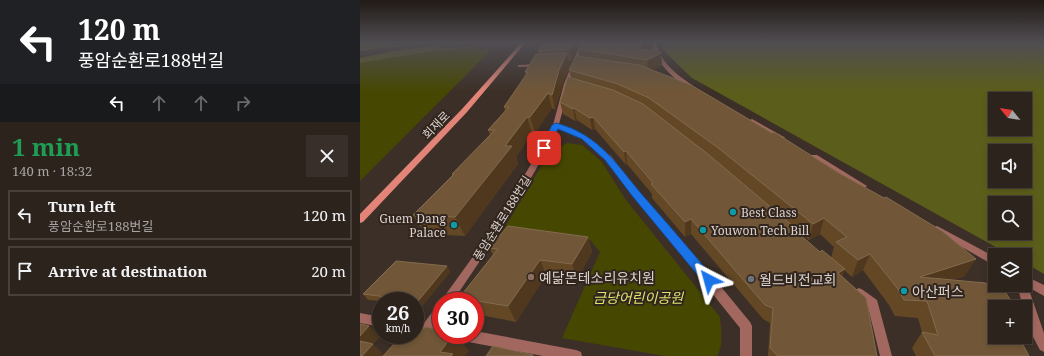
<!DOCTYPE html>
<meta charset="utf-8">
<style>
body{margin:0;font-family:"Noto Serif","Noto Sans KR",serif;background:#392f2a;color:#f1f3f6;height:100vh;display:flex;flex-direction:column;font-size:15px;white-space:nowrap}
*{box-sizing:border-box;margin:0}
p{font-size:13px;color:#a7a4a4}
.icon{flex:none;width:22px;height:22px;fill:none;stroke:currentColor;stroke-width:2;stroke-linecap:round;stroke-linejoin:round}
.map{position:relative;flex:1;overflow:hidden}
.drawer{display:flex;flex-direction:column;background:#2d231d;width:360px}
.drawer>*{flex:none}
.top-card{background:#202124;color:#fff;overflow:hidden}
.needle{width:26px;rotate:300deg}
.fabs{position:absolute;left:628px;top:92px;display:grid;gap:8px}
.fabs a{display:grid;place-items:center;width:44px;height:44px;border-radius:0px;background:#2d231d;box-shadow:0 2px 6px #0003,0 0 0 1px #48403b;font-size:20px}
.speed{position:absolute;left:12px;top:292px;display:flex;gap:8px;font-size:20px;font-weight:700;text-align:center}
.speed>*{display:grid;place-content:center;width:52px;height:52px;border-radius:50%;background:#2d231d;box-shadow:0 2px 6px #0003,0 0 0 1px #48403b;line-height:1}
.speed small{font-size:10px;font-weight:400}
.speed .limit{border:6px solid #d22;background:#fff;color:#111}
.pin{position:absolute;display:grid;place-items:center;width:34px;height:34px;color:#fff;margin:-17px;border-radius:8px;box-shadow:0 2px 6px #0006}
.me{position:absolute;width:44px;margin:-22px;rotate:321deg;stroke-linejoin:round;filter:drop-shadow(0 0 3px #0008)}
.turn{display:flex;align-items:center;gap:14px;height:84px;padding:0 12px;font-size:18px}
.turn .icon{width:52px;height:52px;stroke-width:2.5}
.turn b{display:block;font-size:28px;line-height:34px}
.lanes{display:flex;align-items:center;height:38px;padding:0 12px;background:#0003;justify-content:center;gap:20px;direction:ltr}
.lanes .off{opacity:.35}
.round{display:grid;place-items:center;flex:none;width:42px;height:42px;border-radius:0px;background:#392f2a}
.overview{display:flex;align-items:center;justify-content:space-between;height:68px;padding:0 12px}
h1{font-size:24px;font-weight:700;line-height:30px;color:#1e9e55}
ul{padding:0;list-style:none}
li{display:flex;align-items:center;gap:12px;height:50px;margin:0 8px 6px;padding:0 4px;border:2px solid #48403b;border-radius:0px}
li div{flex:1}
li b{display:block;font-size:15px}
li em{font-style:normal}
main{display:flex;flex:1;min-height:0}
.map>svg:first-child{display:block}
</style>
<main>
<section class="drawer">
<div class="top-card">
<div class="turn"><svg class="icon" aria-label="left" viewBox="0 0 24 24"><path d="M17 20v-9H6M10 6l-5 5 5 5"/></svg><div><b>120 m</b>풍암순환로188번길</div></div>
<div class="lanes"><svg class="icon" aria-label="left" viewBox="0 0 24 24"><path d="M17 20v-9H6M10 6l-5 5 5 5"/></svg><svg class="icon off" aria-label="ahead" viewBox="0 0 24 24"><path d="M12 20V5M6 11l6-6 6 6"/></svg><svg class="icon off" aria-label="ahead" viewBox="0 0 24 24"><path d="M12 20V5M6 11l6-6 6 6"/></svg><svg class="icon off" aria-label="right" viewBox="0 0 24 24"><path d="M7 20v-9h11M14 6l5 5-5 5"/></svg></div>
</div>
<div class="overview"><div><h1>1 min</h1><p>140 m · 18:32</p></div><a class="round"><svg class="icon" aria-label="close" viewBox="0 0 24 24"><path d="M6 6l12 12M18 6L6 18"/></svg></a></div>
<ul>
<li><svg class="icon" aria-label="left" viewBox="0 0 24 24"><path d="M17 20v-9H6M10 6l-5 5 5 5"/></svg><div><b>Turn left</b><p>풍암순환로188번길</p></div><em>120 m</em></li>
<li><svg class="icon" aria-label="arrive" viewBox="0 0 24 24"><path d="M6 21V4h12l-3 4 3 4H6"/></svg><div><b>Arrive at destination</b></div><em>20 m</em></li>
</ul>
</section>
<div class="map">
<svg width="684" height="356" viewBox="0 0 684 356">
<rect width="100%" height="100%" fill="#3c2f27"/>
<!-- green -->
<g fill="#464802">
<polygon points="116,48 131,50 0,181 0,63 81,50"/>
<path d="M207,143L222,145L241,161L266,200L360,317C361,330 364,344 357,356H305L202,338L240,252L230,240L141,234L189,153Z"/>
</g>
<!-- forest -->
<g fill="#5b5e1a" fill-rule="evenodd">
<path d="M0,42H89C66,45 44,46 22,48C15,48 7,51 0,51Z"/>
<polygon points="97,42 105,42 88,45 80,48 119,47 81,50 0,63 0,58 33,51"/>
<path d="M303,42H684V274L665,263V255H650L332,78L303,50ZM635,99H665V129H635ZM635,151H665V181H635ZM635,203H665V233H635Z"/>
</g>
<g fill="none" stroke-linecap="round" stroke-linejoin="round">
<!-- pedestrian -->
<g fill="#a26860" fill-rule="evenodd">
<polygon points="179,64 181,64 181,66 159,67 157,66 159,65"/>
<polygon points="0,313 21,317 21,327 0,323"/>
<polygon points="55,321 72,325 74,329 72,333 68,335 55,333"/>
</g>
<!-- minor -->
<g fill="#a26860" fill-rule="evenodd">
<polygon points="221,42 225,42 210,84 199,124 226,137 251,156 280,193 344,266 390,322 392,326 392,356 380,356 380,328 245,160 222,139 198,128 175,171 136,237 93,301 81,301 130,233 167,171 193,125 204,84"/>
<path d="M292,42H296C300,62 316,74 332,85V87C320,88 300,64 295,54C293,50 293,46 292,42Z"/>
<polygon points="392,119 424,137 425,138 424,139 420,139 390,122 390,120"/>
<polygon points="451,155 457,155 507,186 503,189 500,188 451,159 450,157"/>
<polygon points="577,226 635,257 635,266 574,231 572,229 574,227"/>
<path d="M665,276L684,285V296L668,287L684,333V352L680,350C673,337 665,322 665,307H663L657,285H665Z"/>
<polygon points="499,288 503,290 517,300 532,356 520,356 508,307 495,296 493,293 495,290"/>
<polygon points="81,305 81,319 66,339 62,341 58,339 56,335 58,331 77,306"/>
<polygon points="115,331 216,350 221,352 222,356 183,356 103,341 99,339 97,335 115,335"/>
</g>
<!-- secondary -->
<polygon fill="#e28578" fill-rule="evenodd" points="162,42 166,42 107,112 3,222 0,223 0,214 102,109"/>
</g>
<!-- wall -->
<g fill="#644825" fill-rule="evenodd">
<polygon points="184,42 219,42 212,61 209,61 210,66 203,84 195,110 192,108 175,133 172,133 156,157 158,164 105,236 65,234 53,215 93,176 92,174 130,135 128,130 145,111 144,107 166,75 165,72 179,54 178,51"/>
<path d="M218,49L282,50L301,53L302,65L292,70L605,276L593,280L635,307L669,356H556L552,348L562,332L558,318L535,316L529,305L503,270L492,277L484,270L482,276L517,356H408L410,323L403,319L331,234L325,237L292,198V194L267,164L266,165L235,129L232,130L217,120L215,121L203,114L200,102L211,78L209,70L219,56ZM440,233L449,240L460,234L474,247L471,258L460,252L440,235Z"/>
<polygon points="228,237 232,252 217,280 186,275 156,322 115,314 115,301 101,301 99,298 133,255 129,248"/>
<polygon points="87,266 90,272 62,306 55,306 55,301 21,301 8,300 3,294"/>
</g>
<!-- shaded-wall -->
<g fill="#4f381e">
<polygon points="213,42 219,42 212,61 209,49"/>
<polygon points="281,42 283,42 282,59 280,50"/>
<polygon points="207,53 210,66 203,84 195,110 192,95 199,70"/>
<polygon points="301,53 302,65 288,72 287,60"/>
<polygon points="188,93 192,108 175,133 170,117"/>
<polygon points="214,108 217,120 215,121 213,109"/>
<polygon points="167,117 172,133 156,157 158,164 105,236 95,217 145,146"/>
<polygon points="233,117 235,129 232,130 230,118"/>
<polygon points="266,151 267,164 266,165 264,152"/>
<polygon points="464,218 460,234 449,240 453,224"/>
<polygon points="331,219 331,234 325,237 325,222"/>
<polygon points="228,237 232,252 217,280 212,264"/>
<polygon points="510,254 503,270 492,277 498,260"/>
<polygon points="616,259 605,276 552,294 560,277"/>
<polygon points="180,260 186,275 156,322 148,306"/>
<polygon points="87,266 90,272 62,306 58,301"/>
<polygon points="485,269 480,284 478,273"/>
<polygon points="9,326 20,337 13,344 24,355 23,356 2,356 0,345 0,336"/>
<polygon points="93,335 97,335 109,351 105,356 84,356 80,352"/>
</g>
<!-- building -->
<g fill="#715737" stroke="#826b4f">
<polygon points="184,42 213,42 209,49 178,51"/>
<polygon points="221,42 281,42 280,50 297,49 301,53 287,60 218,49"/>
<polygon points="207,53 199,70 192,95 188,93 170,117 167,117 145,146 152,146 95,217 53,215 94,174 92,174 135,130 128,130 149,107 144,107 168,72 165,72 176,54"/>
<polygon points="216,56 279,65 331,85 412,133 414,132 479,173 524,198 526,197 582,231 616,259 560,277 626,283 632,291 646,293 655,307 635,307 635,337 659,337 669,356 575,356 562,332 578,335 567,301 544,300 538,289 510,254 498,260 476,242 487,237 464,218 453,224 357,147 289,98 258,84 209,70"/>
<polygon points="208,77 253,90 283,104 349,155 440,232 438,233 460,252 462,250 485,269 478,273 506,298 517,356 418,356 410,348 413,308 405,305 331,219 325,222 291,184 293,183 266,151 264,152 233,117 230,118 214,108 213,109 200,102"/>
<polygon points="148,226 228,237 212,264 180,260 148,306 99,298 138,249 129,248"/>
<polygon points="36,261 87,266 58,301 3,294"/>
<polygon points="0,324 9,326 0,336"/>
<polygon points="66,327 81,330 81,335 93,335 80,352 93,354 91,356 23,356 34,344 51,335 55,335 55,333"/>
<polygon points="0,341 13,344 2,356 0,356"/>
<polygon points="133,346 173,355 173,356 126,356"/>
</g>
<!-- sky -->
<linearGradient id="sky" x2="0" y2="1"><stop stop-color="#211a15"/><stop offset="0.46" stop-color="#504d52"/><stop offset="1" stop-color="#504d52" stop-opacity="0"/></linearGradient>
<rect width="684" height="92" fill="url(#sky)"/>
<!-- route -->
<path fill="#1a73e8" stroke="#114b97" d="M196,123C241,135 257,166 285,198C308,224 330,250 353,277L355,280L353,284L349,285L345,284L273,197L245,160L222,139L198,129L187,150H181L180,148L192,125Z"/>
<!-- markers -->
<g fill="#0f9aa8" stroke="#31251e" stroke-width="1.5">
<circle cx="373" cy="212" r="4"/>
<circle cx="94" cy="225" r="4"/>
<circle cx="343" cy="230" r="4"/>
<circle cx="544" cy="291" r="4"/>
</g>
<circle fill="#8d6e63" stroke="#31251e" stroke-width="1.5" cx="171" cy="277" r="4"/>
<circle fill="#6b7280" stroke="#31251e" stroke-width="1.5" cx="391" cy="279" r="4"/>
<g text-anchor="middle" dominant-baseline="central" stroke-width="4" stroke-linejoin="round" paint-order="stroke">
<!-- street labels -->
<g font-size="12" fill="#dcd3ce" stroke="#31251e">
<text transform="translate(76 125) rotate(-46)">회재로</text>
<text transform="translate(142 218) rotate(-58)">풍암순환로188번길</text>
</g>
<!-- poi labels -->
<g font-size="12" fill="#dcd3ce" stroke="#31251e" text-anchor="start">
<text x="381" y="212">Best Class</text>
<text x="86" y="218" text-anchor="end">Guem Dang<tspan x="86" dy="14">Palace</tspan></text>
<text x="351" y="230">Youwon Tech Bill</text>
</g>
<!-- near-poi labels -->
<g font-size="14" fill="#dcd3ce" stroke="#31251e" text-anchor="start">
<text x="179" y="277">예닮몬테소리유치원</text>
<text x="399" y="279">월드비전교회</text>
<text x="552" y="291">아산퍼스</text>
</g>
<!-- near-park labels -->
<g font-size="14" font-style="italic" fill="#dde46e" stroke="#31251e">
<text x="278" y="297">금당어린이공원</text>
</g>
</g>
</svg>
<div class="fabs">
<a><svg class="needle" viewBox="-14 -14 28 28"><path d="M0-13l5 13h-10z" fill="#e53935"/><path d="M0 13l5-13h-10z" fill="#a7a4a4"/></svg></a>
<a><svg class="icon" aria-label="sound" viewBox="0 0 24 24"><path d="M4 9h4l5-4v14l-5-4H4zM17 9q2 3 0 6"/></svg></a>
<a><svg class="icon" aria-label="search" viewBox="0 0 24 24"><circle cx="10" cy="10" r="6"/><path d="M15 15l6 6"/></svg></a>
<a><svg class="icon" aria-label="layers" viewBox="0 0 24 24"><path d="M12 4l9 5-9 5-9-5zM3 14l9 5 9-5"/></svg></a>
<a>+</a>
</div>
<div class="speed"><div>26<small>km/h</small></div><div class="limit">30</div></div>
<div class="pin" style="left:184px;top:148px;background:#d93025"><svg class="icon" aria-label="arrive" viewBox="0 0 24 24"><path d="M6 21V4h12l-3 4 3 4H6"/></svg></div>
<svg class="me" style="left:349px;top:280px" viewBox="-20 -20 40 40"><path d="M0-17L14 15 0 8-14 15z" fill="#1a73e8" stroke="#fff" stroke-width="4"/></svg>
</div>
</main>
